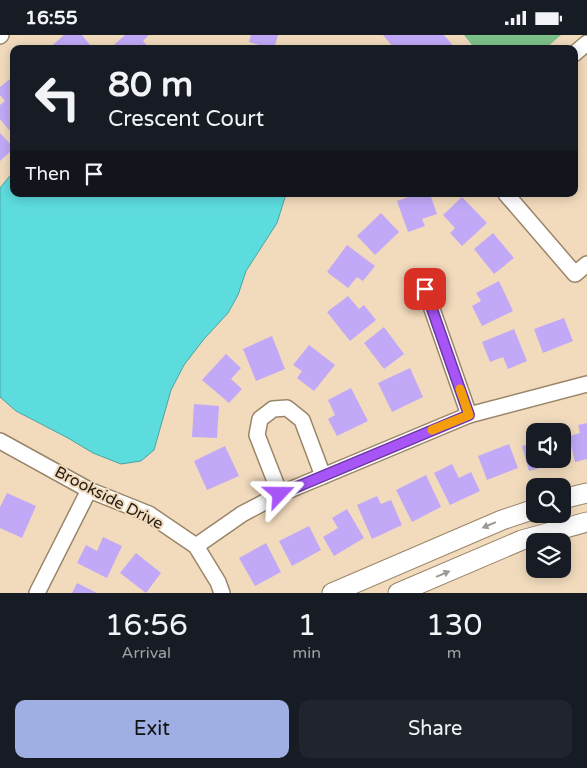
<!DOCTYPE html>
<style>
body{margin:0;font-family:"Varela Round",sans-serif;background:#20242c;color:#f1f3f6;height:100vh;display:flex;flex-direction:column;font-size:19px;white-space:nowrap}
*{box-sizing:border-box;margin:0}
p{font-size:16px;color:#9ea1a6}
.icon{flex:none;width:28px;height:28px;fill:none;stroke:currentColor;stroke-width:2;stroke-linecap:round;stroke-linejoin:round}
.map{position:relative;height:558px;overflow:hidden}
.sheet{display:flex;flex-direction:column;background:#171b24;flex:1}
.sheet>*{flex:none}
.top-card{position:absolute;left:10px;top:10px;width:568px;height:152px;border-radius:10px;box-shadow:0 2px 12px #0003;background:#171b24;color:#f1f3f6;overflow:hidden}
.fabs{position:absolute;left:526px;top:388px;display:grid;gap:10px}
.fabs a{display:grid;place-items:center;width:45px;height:45px;border-radius:10px;background:#171b24;box-shadow:0 2px 12px #0003;font-size:25px}
.pin{position:absolute;display:grid;place-items:center;width:42px;height:42px;color:#fff;margin:-21px;border-radius:10px;box-shadow:0 2px 8px #0006}
.me{position:absolute;width:55px;margin:-28px;rotate:67deg;stroke-linejoin:round;filter:drop-shadow(0 0 4px #0008)}
.turn{display:flex;align-items:center;gap:18px;height:105px;padding:0 15px;font-size:22px}
.turn .icon{width:65px;height:65px;stroke-width:2.5}
.turn b{display:block;font-size:35px;line-height:42px}
.then{display:flex;align-items:center;height:48px;padding:0 15px;background:#0003;gap:10px;font-size:19px}
.eta{display:flex;justify-content:space-evenly;align-items:center;height:85px;text-align:center}
.eta b{font-size:30px;font-weight:600;line-height:35px}
.action{display:flex;gap:10px;margin-top:auto;padding:10px 15px}
.action a{flex:1;height:58px;border-radius:10px;background:#9faee3;color:#111;font-size:20px;font-weight:600;line-height:58px;text-align:center}
.action a+a{background:#20242c;color:#f1f3f6}
.status{display:flex;justify-content:space-between;align-items:center;height:35px;padding:0 25px;background:#171b24;direction:ltr}
.status svg{height:14px;fill:currentColor}
.map>svg:first-child{display:block}
</style>
<div class="status"><b>16:55</b><svg viewBox="0 0 49 12"><path d="M0 12V9h3v3zM5 12V6h3v6zM10 12V3h3v9zM15 12V0h3v12zM26 1h20v11H26zM47 4h2v5h-2z"/></svg></div>
<div class="map">
<svg width="587" height="558" viewBox="0 0 587 558">
<rect width="100%" height="100%" fill="#f2dbbd"/>
<!-- green -->
<polygon fill="#7dc289" points="464,0 561,0 545,14 475,14"/>
<!-- water -->
<polygon fill="#5ddcde" stroke="#4ca2a0" points="14,136 14,159 286,159 277,188 246,236 238,260 228,278 204,304 184,330 171,355 154,415 141,426 121,429 93,418 68,403 16,376 0,362 0,153"/>
<!-- building -->
<g fill="#c1a9f7">
<polygon points="64,0 82,0 90,10 87,14 48,14"/>
<polygon points="125,0 149,0 143,6 150,14 115,14 113,11"/>
<polygon points="251,0 278,0 274,14 249,7"/>
<polygon points="383,0 444,0 456,14 395,14"/>
<polygon points="10,44 14,49 14,101 0,84 0,70 5,66 0,60 0,52"/>
<polygon points="0,98 14,113 0,126"/>
<polygon points="417,159 430,159 437,179 422,184 425,191 408,197 397,166"/>
<polygon points="462,162 487,188 462,211 450,198 455,193 443,180"/>
<polygon points="381,178 399,197 375,220 357,201"/>
<polygon points="493,198 514,223 494,239 474,214"/>
<polygon points="347,210 375,231 363,246 357,242 348,253 327,237"/>
<polygon points="499,246 513,276 482,291 472,271 481,266 476,258"/>
<polygon points="348,261 359,274 364,270 376,285 350,306 327,277"/>
<polygon points="564,283 573,306 543,318 534,294"/>
<polygon points="384,292 404,319 384,334 364,308"/>
<polygon points="514,294 527,326 508,334 503,322 490,327 482,307"/>
<polygon points="272,301 285,334 256,346 243,314"/>
<polygon points="309,310 335,330 314,356 297,343 302,336 293,330"/>
<polygon points="226,319 241,333 231,344 242,354 229,368 202,345"/>
<polygon points="410,333 423,362 392,377 378,348"/>
<polygon points="351,353 368,386 337,401 328,384 335,380 328,365"/>
<polygon points="194,369 219,371 217,403 192,402"/>
<polygon points="587,388 587,424 575,427 569,401 580,398 578,390"/>
<polygon points="535,407 535,424 563,424 564,426 529,436 522,411"/>
<polygon points="509,409 518,433 487,445 478,421"/>
<polygon points="225,411 239,441 207,455 194,426"/>
<polygon points="452,429 459,443 471,437 480,456 450,470 434,438"/>
<polygon points="426,440 441,472 412,487 396,455"/>
<polygon points="7,458 36,471 22,503 0,493 0,472"/>
<polygon points="377,461 381,469 391,465 402,490 372,504 357,470"/>
<polygon points="347,474 364,503 334,521 323,502 338,493 332,483"/>
<polygon points="309,491 321,515 292,531 279,506"/>
<polygon points="103,502 122,511 107,543 77,528 86,510 97,516"/>
<polygon points="266,508 281,537 255,551 239,523"/>
<polygon points="136,518 161,538 146,558 120,538"/>
<polygon points="77,548 97,558 72,558"/>
</g>
<g fill="none" stroke-linecap="round" stroke-linejoin="round">
<!-- minor casing -->
<g stroke="#9a8569" stroke-width="18">
<g id="minor">
<polyline points="0,1 1,0"/>
<polyline points="574,19 587,8"/>
<polyline points="506,159 575,239 587,229"/>
<polyline points="425,254 469,380"/>
<polyline points="0,406 89,455 149,479 196,511 218,547 222,558"/>
<polyline points="280,459 257,400 260,384 273,374 287,373 302,385 323,441"/>
<polyline points="196,511 242,479 280,459 469,380 587,349"/>
<polyline points="37,558 89,455"/>
</g>
</g>
<!-- tertiary casing -->
<g stroke="#9a8569" stroke-width="21">
<g id="tertiary">
<polyline points="562,464 587,458"/>
<polyline points="332,558 502,485 535,474"/>
<polyline points="398,558 522,505 587,487"/>
</g>
</g>
<!-- minor -->
<use href="#minor" stroke="#fff" stroke-width="15"/>
<!-- tertiary -->
<use href="#tertiary" stroke="#fff" stroke-width="19"/>
</g>
<!-- one-way arrows -->
<defs><path id="oneway-solid" d="M-6-.8H1V-3.2L6.5 0L1 3.2V.8H-6Z" transform="scale(1.25)"/></defs>
<g fill="#9d9994">
<use href="#oneway-solid" transform="translate(489 490) rotate(157)"/>
<use href="#oneway-solid" transform="translate(443 539) rotate(-23)"/>
</g>
<g fill="none" stroke-linecap="round" stroke-linejoin="round">
<!-- route casing -->
<g stroke="#6d37a1" stroke-width="12">
<polyline id="route" points="280,459 469,380 425,254"/>
</g>
<!-- route -->
<use href="#route" stroke="#a855f7" stroke-width="9"/>
<!-- slow -->
<polyline stroke="#f59e0b" stroke-width="9" points="432,395 469,380 460,354"/>
</g>
<g text-anchor="middle" dominant-baseline="central" stroke-width="4" stroke-linejoin="round" paint-order="stroke">
<!-- street labels -->
<g font-size="16" fill="#251c11" stroke="#f2dbbd">
<text transform="translate(109 463) rotate(27)">Brookside Drive</text>
</g>
</g>
</svg>
<div class="fabs">
<a><svg class="icon" aria-label="sound" viewBox="0 0 24 24"><path d="M4 9h4l5-4v14l-5-4H4zM17 9q2 3 0 6"/></svg></a>
<a><svg class="icon" aria-label="search" viewBox="0 0 24 24"><circle cx="10" cy="10" r="6"/><path d="M15 15l6 6"/></svg></a>
<a><svg class="icon" aria-label="layers" viewBox="0 0 24 24"><path d="M12 4l9 5-9 5-9-5zM3 14l9 5 9-5"/></svg></a>
</div>
<div class="pin" style="left:425px;top:254px;background:#d93025"><svg class="icon" aria-label="arrive" viewBox="0 0 24 24"><path d="M6 21V4h12l-3 4 3 4H6"/></svg></div>
<svg class="me" style="left:280px;top:459px" viewBox="-20 -20 40 40"><path d="M0-17L14 15 0 8-14 15z" fill="#a855f7" stroke="#fff" stroke-width="4"/></svg>
<div class="top-card">
<div class="turn"><svg class="icon" aria-label="left" viewBox="0 0 24 24"><path d="M17 20v-9H6M10 6l-5 5 5 5"/></svg><div><b>80 m</b>Crescent Court</div></div>
<div class="then">Then<svg class="icon" aria-label="arrive" viewBox="0 0 24 24"><path d="M6 21V4h12l-3 4 3 4H6"/></svg></div>
</div>
</div>
<section class="sheet">
<div class="eta">
<div><b>16:56</b><p>Arrival</p></div>
<div><b>1</b><p>min</p></div>
<div><b>130</b><p>m</p></div>
</div>
<div class="action"><a>Exit</a><a>Share</a></div>
</section>
